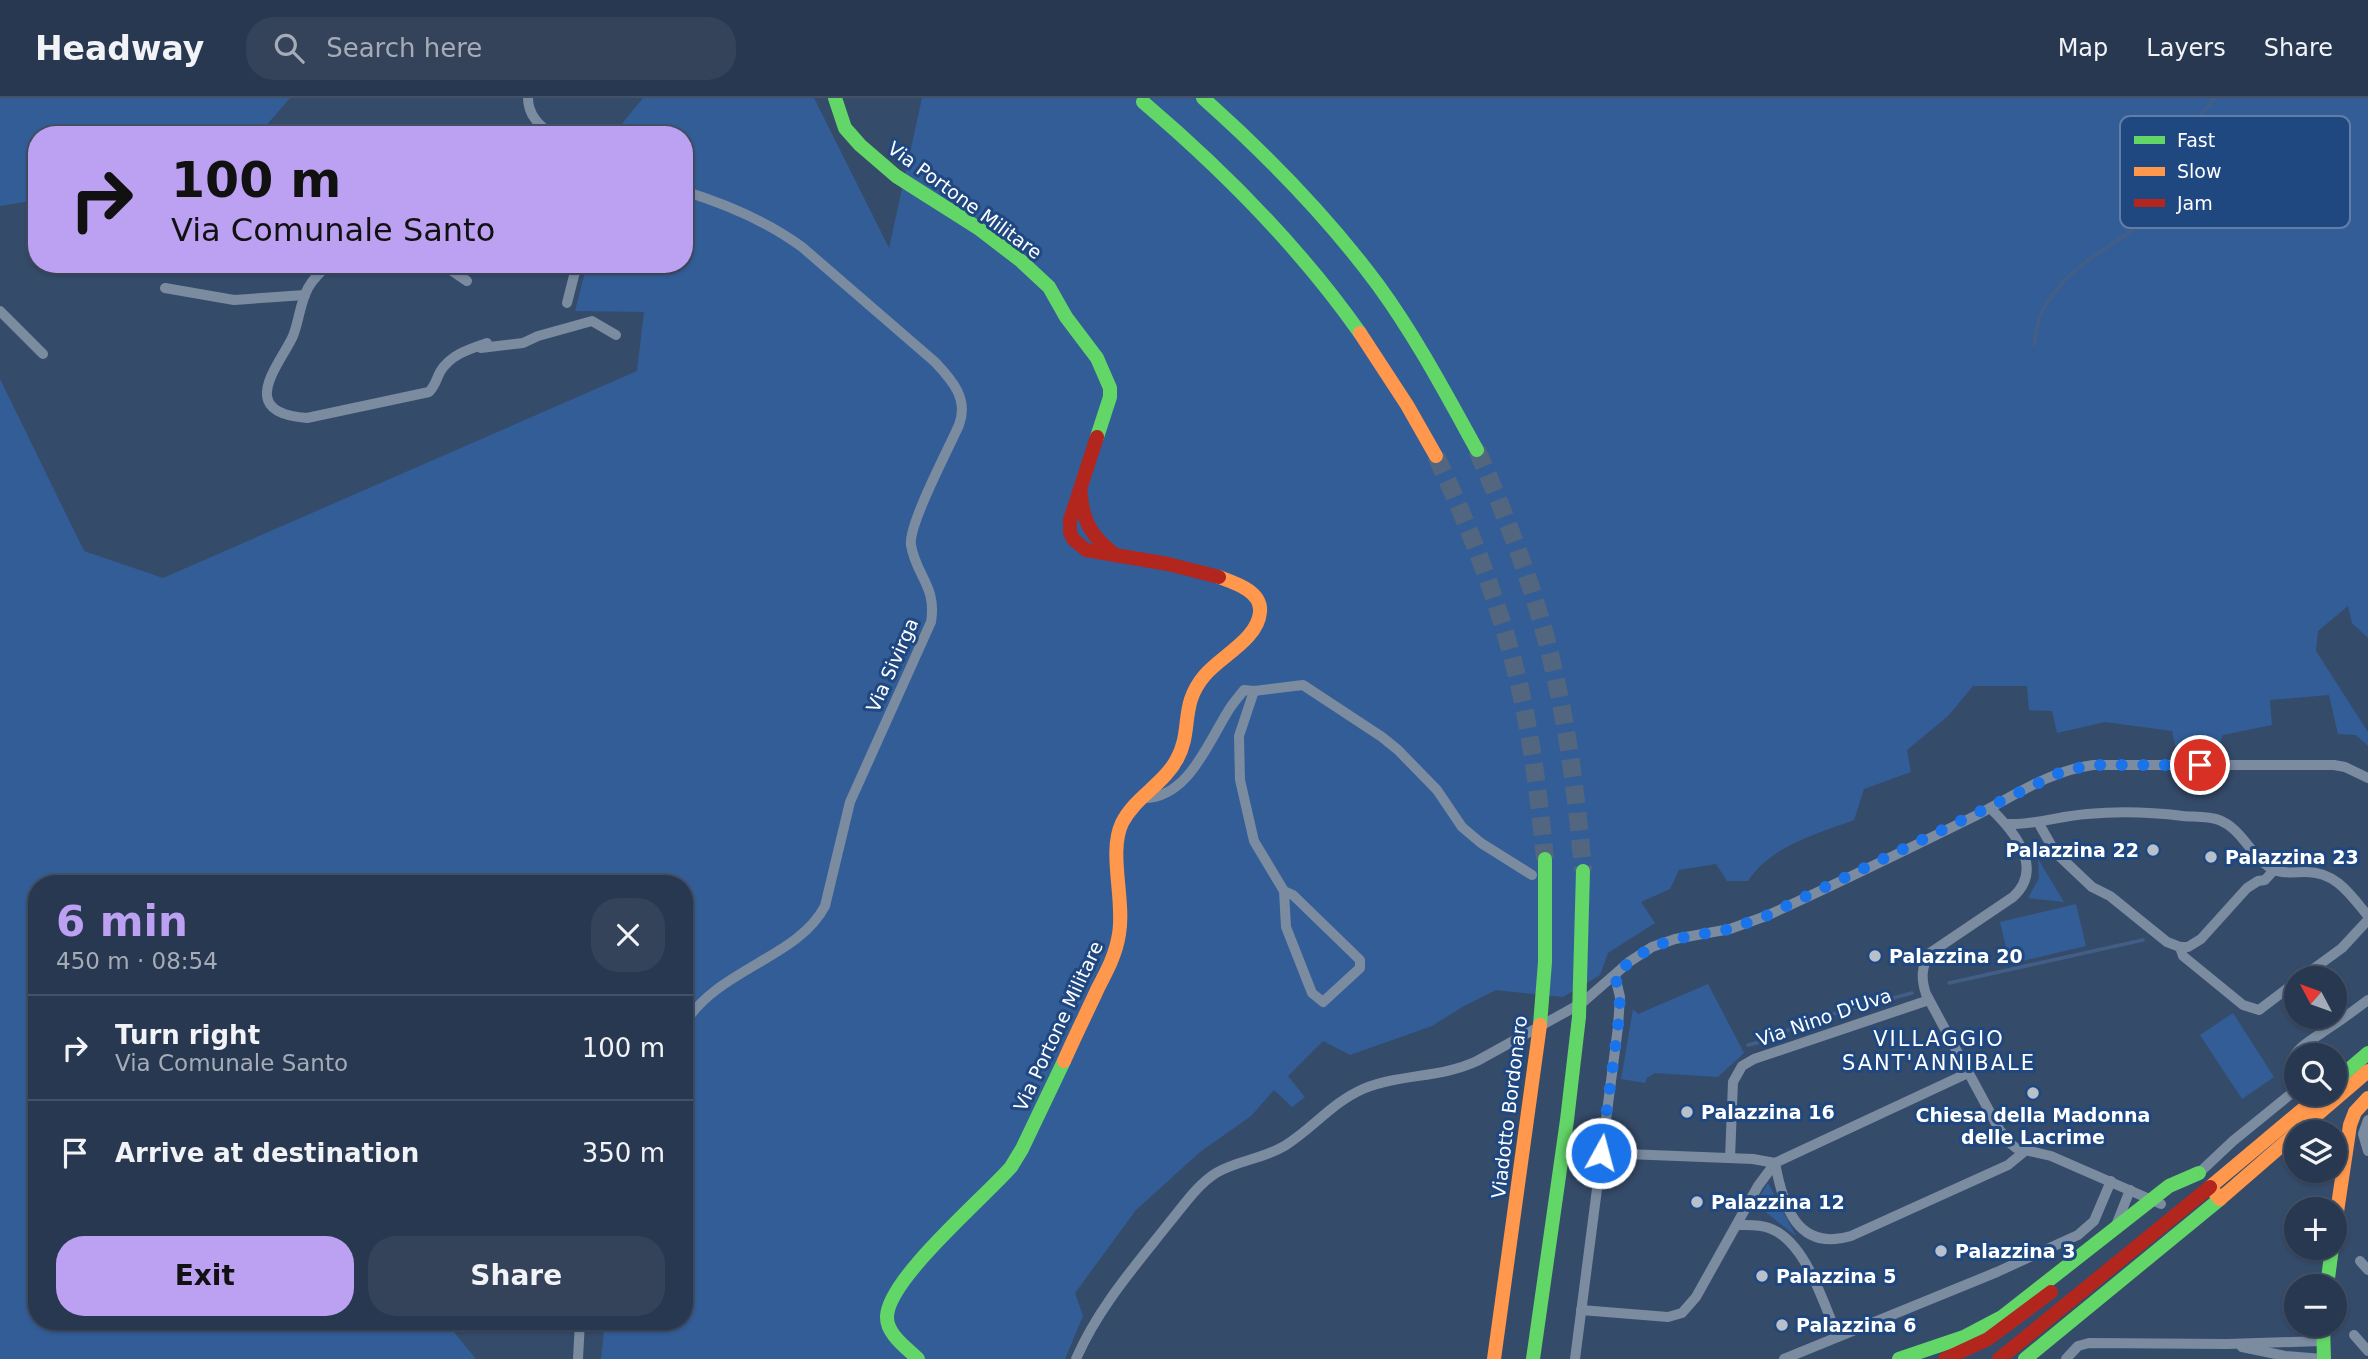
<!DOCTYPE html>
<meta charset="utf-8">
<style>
body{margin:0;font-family:"DejaVu Sans",sans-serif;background:#34435a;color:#f1f3f6;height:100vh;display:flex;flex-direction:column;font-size:26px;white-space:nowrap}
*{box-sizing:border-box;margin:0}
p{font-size:23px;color:#a5acb7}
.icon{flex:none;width:38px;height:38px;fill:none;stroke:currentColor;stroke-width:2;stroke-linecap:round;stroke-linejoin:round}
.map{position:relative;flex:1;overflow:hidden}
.drawer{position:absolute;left:28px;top:777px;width:665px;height:455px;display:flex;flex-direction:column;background:#283850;border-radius:28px;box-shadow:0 2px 5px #0004,0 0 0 2px #445267}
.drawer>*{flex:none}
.banner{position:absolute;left:28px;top:28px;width:665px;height:147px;border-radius:28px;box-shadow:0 2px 5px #0004,0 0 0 2px #445267;background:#bca0f2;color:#111;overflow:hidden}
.needle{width:46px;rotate:311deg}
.controls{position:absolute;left:2284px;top:868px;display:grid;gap:14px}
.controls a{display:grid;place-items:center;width:63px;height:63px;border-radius:50%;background:#283850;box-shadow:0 2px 5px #0004,0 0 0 2px #445267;font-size:35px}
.pin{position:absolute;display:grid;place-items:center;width:60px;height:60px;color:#fff;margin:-30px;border:4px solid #fff;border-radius:50%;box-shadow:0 2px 7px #0007}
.me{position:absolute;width:77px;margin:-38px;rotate:7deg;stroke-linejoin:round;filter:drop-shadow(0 0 5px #0008)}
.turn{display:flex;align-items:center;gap:24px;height:147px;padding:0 28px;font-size:32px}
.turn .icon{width:91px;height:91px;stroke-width:2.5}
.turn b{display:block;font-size:49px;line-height:60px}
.round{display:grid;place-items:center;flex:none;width:74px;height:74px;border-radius:28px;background:#34435a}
.head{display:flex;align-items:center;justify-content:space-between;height:119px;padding:0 28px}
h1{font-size:42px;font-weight:700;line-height:52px;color:#bca0f2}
.cta{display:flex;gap:14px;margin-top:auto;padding:14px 28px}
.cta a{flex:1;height:80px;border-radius:28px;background:#bca0f2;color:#111;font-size:28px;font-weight:700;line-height:80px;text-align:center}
.cta a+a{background:#34435a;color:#f1f3f6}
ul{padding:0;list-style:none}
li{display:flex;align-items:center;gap:21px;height:105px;padding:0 28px;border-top:2px solid #445267}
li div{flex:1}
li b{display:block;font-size:26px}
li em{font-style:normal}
header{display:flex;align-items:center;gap:42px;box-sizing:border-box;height:98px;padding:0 35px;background:#283850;border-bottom:2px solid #445267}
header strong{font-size:33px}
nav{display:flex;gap:38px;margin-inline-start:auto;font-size:24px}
.search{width:490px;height:63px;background:#34435a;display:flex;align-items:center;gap:18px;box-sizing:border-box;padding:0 24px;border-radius:28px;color:#a5acb7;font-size:26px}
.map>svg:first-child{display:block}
</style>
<header>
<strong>Headway</strong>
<div class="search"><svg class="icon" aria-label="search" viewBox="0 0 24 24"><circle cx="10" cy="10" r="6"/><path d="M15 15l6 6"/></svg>Search here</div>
<nav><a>Map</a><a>Layers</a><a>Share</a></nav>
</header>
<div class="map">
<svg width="2368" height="1261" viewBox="0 0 2368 1261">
<rect width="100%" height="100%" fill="#354b6a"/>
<!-- green -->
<g fill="#335d97">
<polygon points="0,0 290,0 258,37 37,37 37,102 0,108"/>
<path d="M643,0H814L889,150L922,0H2368V540L2352,525L2348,508L2318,533L2316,553L2368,634V648L2356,637L2338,636L2329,597L2270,602L2272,627L2223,637L2216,654L2177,655L2172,633L2105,624L2057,635L2052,613L2029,612L2027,588H1973L1948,618L1907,652L1911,674L1864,691L1854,722C1817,736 1770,748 1748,783H1727L1716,766L1679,772L1670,791L1641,804L1655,825L1608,855L1600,877L1563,899L1496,892L1464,908L1432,928L1350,957L1323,943L1288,978L1305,999L1292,1009L1274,992L1251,1018L1200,1054L1136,1112L1075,1195L1083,1218L1065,1261H601L605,1223H684V786H37V1223H445L476,1261H0V281L84,453L163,480L637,273L644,214L575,213L587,166H684V37H618L621,27Z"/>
<polygon points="2038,761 2064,804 2028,800 2039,780"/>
<polygon points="2076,806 2086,848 2010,866 2000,824"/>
<polygon points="1708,886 1744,955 1718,979 1655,975 1647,980 1645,985 1621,981 1633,911 1638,916"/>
<polygon points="2233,915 2274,979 2242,1001 2200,937"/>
<polygon points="1768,1085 1796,1138 1755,1106"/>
</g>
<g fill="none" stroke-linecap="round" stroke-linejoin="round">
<!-- stream -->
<g stroke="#425e87" stroke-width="3.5">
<path d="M2034,247C2036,237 2037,225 2041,216C2063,170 2103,155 2140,126C2150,118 2162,111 2168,101C2176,89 2174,77 2176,64C2180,38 2199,19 2215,0"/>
<polyline points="1949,885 2143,842"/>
<polyline points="1748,947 1776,940 1791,930 1814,921 1912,895"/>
</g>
<!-- highway-tunnel -->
<g stroke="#536680" stroke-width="18" stroke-dasharray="18 9" stroke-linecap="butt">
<path d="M1477,352C1502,409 1525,466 1542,526C1565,607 1576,689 1583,773"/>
<path d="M1436,358C1470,430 1499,504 1518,582C1532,641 1539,700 1545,761"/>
</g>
<!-- street -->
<g stroke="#7b8ba0" stroke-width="10">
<path d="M528,0C528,17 539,27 552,37"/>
<path d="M684,93C726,106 767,123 802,149L935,264C952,282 969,301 959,327C949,350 908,427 911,447C916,478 937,488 931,524L850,704L825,808C798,860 719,870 684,926"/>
<path d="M330,166C321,173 313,181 308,190C300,205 299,223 293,238C286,254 265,280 267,298C269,315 293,319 307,320L429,294C435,288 436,282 440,274C450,257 469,251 487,245"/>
<polyline points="442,166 467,183"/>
<polyline points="165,190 234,202 305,197"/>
<polyline points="567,205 577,166"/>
<polyline points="0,213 43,256"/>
<polyline points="481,250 523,245 538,238 592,223 616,237"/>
<polyline points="1254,593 1239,638 1240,682 1254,743 1284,793 1286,829 1312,895 1323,904 1360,870 1360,862 1293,797 1284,793"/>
<path d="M1141,700C1188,703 1209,642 1230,610C1234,604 1239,598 1244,592L1254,593L1303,587L1382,639L1398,652L1437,692L1462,729L1481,745L1532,777"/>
<path d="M1990,710C2014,733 2045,770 2013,799L1930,855C1921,869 1921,881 1926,896L1999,1031L2010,1045L2016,1050L2051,1058L2161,1106"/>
<polyline points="2038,724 2055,754 2092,789 2110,798 2167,844 2180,849 2188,849 2201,841 2247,790 2258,783 2265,782 2274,772"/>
<path d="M2008,726C2035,727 2060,718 2087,716C2119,713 2151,714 2183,718C2194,719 2208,718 2219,722C2243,731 2252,761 2274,772C2284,776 2296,774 2306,774C2336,774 2350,796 2368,818"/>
<polyline points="2180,849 2183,858 2243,907 2259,912 2296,884"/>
<polyline points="2301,880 2342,850 2368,822"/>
<polyline points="2368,1022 2363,1036 2368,1053"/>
<polyline points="1601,1055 1753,1061 1775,1065 1968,975"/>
<polyline points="1730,1060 1733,984 1742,968 1754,961 1929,902"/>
<path d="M1775,1065C1783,1108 1797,1154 1851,1138L2008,1067L2025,1053"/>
<path d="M2199,1075L2233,1043L2292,995C2281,955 2303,948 2332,928C2344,920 2356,911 2368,902"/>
<path d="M1737,1127C1747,1127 1759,1126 1769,1130C1806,1143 1823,1205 1838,1239"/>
<polyline points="2115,1130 2130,1092"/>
<polyline points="2360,1163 2368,1172"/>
<polyline points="1581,1212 1668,1219 1682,1215 1696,1199 1758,1088 1775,1065"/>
<polyline points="2354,1237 2368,1253"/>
<polyline points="2242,1249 2285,1258 2323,1261"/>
<polyline points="578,1261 580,1223"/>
<path d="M1076,1261C1098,1210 1135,1168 1169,1125C1184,1107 1197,1087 1216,1075C1238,1062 1264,1061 1286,1047C1313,1030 1333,1004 1363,991C1399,976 1441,980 1477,963L1582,905L1629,864L1652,849L1675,841L1730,831L1766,818C1837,786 1906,752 1975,718C2014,698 2049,673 2093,667H2334L2345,669L2368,680"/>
<polyline points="1575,1261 1618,929 1620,899 1615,878"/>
<polyline points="1784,1261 1997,1174 2078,1137 2094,1123 2111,1083"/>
<polyline points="2066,1261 2078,1248 2089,1245 2227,1246 2322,1243"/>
</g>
<!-- fast -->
<g stroke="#63d668" stroke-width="14">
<polyline points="835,0 845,30 860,47 896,78 978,130 1021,163 1049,189 1066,219 1097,260 1110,290 1110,299 1097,339"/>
<path d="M1203,0C1267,57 1327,118 1378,187C1416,239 1446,296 1477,352"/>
<path d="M1143,4C1224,73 1298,147 1360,235"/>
<polyline points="1540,927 1545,864 1545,761"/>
<polyline points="2334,984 2368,955"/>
<polyline points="2327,1188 2332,1150"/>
<polyline points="2323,1227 2324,1261"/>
<path d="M918,1261C907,1250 886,1236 887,1218C889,1180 984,1100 1011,1069L1022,1051L1064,963"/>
<polyline points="1533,1261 1567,1022 1579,919 1583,773"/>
<polyline points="1899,1261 1964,1239 2002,1219 2169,1088 2199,1075"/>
<polyline points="2025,1261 2220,1101"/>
</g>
<!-- slow -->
<g stroke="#ff974d" stroke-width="14">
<polyline points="1360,235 1407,307 1436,358"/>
<path d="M1064,963C1075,938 1087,914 1098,890C1107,873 1116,856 1119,836C1125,802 1108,754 1122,725C1135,699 1164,686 1177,661C1193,632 1179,607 1205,577C1221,558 1258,541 1260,514C1262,493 1235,485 1219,479"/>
<polyline points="2297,1034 2368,973"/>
<polyline points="2210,1089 2321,996"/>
<polyline points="2215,1095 2220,1101 2296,1035"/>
<polyline points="2334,1134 2350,1027 2355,1014 2368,1000"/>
<polyline points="1494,1261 1540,927"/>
</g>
<!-- jam -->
<g stroke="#b3261e" stroke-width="14">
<polyline points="1097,339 1070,422 1070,434 1073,441 1086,452 1168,466 1219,479"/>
<path d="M1081,396C1082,422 1092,439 1113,455"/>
<polyline points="1945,1261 1988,1241 2051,1194"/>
<polyline points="1999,1261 2210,1089"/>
</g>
</g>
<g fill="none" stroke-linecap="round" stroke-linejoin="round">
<!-- route -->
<polyline stroke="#1a73e8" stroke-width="12" stroke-dasharray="0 21.6" points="1601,1055 1618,929 1620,899 1615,878 1629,864 1652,849 1675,841 1730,831 1766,818 2063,673 2093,667 2200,667"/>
</g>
<!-- markers -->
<g fill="#b8c0cb" stroke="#1f4780" stroke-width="2.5">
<circle cx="2153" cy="752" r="7"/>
<circle cx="2211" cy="759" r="7"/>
<circle cx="1875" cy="858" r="7"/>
<circle cx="2033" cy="995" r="7"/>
<circle cx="1687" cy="1014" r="7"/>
<circle cx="1697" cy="1104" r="7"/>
<circle cx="1941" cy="1153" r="7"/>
<circle cx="1762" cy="1178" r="7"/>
<circle cx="1782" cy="1227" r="7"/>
</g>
<g text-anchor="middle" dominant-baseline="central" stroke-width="6" stroke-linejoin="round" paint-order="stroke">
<!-- street labels -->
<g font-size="19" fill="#fff" stroke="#1f4780">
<text transform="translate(965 102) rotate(36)">Via Portone Militare</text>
<text transform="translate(892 567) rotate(-66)">Via Sivirga</text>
<text transform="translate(1824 919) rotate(-19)">Via Nino D'Uva</text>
<text transform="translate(1058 928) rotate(-65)">Via Portone Militare</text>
<text transform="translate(1509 1009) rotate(-83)">Viadotto Bordonaro</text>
</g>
<!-- poi labels -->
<g font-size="19" font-weight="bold" fill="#fff" stroke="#1f4780" text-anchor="start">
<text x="2139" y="752" text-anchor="end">Palazzina 22</text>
<text x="2225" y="759">Palazzina 23</text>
<text x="1889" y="858">Palazzina 20</text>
<text x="1701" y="1014">Palazzina 16</text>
<text x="2033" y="1017" text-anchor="middle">Chiesa della Madonna<tspan x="2033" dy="22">delle Lacrime</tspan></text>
<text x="1711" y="1104">Palazzina 12</text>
<text x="1955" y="1153">Palazzina 3</text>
<text x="1776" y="1178">Palazzina 5</text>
<text x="1796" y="1227">Palazzina 6</text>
</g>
<!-- neighbourhood labels -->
<g font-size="21" letter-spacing="2" fill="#fff" stroke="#1f4780">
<text x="1939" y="941">VILLAGGIO<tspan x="1939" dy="24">SANT'ANNIBALE</tspan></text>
</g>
</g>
<!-- legend -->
<rect x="2120" y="18" width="230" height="112" rx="10" fill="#1f4780" stroke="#627ea6" stroke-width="2"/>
<rect x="2134" y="38" width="31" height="8" fill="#63d668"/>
<rect x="2134" y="69" width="31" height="9" fill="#ff974d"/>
<rect x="2134" y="101" width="31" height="8" fill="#b3261e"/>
<g font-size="19" fill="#fff">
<text x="2177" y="49">Fast</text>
<text x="2177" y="80">Slow</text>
<text x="2177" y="112">Jam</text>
</g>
</svg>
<div class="controls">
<a><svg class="needle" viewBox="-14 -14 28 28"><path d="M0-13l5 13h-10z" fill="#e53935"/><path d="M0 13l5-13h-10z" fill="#a5acb7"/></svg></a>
<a><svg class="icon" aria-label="search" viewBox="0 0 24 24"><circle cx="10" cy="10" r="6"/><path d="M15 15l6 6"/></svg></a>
<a><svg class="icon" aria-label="layers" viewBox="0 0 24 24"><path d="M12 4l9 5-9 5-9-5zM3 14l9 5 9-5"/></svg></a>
<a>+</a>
<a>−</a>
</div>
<div class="pin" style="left:2200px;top:667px;background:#d93025"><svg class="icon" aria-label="arrive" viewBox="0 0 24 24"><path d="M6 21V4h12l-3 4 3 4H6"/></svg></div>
<svg class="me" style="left:1601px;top:1055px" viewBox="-20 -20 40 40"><circle r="17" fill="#1a73e8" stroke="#fff" stroke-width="3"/><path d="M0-11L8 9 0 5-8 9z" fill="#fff"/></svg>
<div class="banner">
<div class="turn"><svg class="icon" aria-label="right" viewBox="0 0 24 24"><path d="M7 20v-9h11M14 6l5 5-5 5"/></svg><div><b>100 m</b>Via Comunale Santo</div></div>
</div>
<section class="drawer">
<div class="head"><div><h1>6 min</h1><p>450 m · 08:54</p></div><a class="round"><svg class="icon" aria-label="close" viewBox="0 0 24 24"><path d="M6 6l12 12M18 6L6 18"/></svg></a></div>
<ul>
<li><svg class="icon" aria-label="right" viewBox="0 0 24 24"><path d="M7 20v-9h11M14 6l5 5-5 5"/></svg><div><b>Turn right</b><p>Via Comunale Santo</p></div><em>100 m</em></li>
<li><svg class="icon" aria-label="arrive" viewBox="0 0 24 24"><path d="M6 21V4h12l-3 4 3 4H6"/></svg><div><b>Arrive at destination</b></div><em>350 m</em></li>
</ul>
<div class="cta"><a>Exit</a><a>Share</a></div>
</section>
</div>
